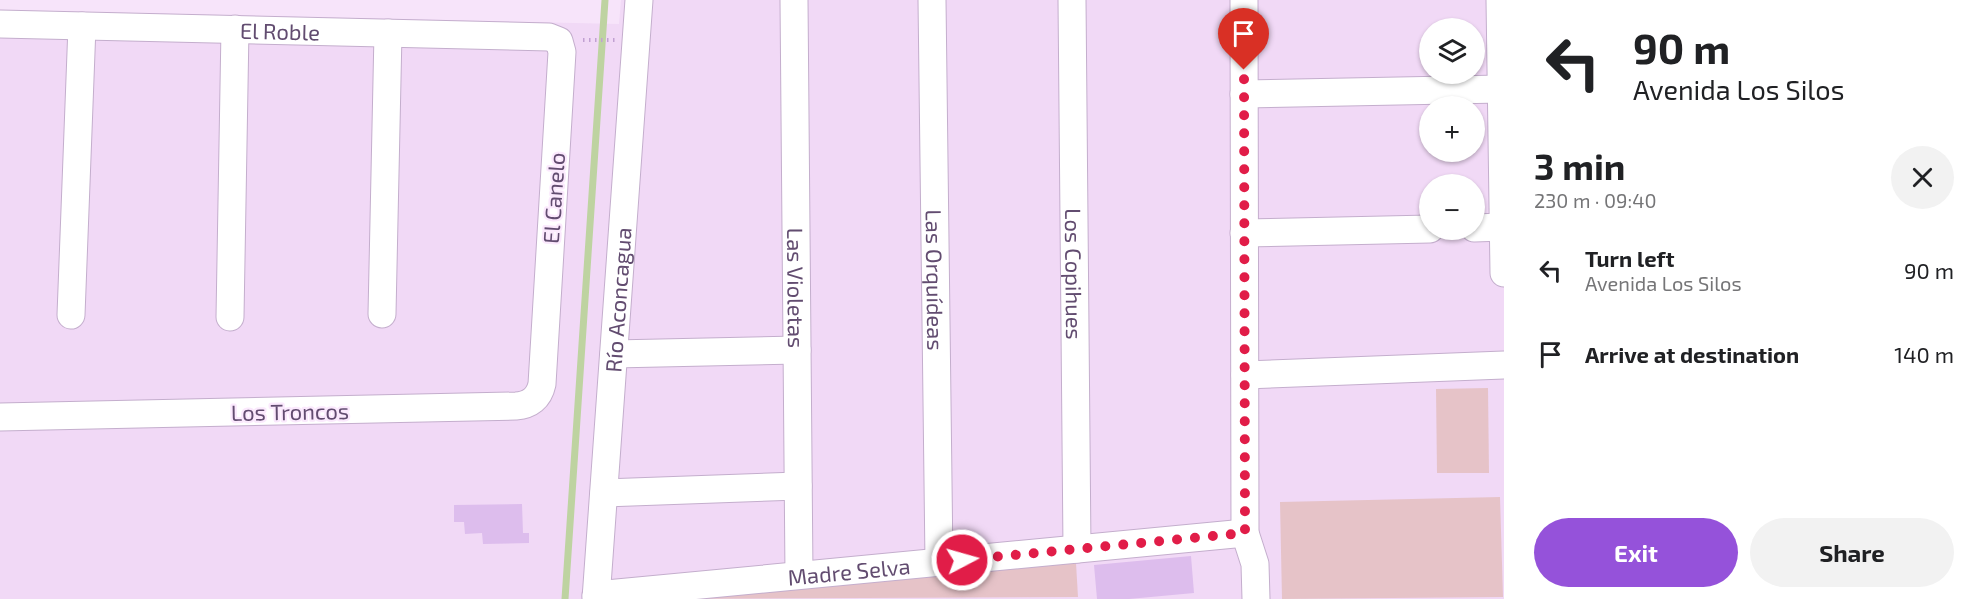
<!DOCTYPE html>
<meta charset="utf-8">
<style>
body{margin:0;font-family:"Exo 2",sans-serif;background:#f2f2f2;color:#202124;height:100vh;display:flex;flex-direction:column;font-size:22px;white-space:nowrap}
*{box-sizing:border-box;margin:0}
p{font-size:20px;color:#757577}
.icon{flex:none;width:33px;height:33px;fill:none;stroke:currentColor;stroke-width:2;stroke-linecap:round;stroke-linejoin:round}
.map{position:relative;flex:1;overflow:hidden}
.panel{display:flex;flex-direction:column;background:#fff;width:480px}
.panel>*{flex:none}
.guide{background:#fff;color:#202124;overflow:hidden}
.fabs{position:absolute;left:1419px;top:18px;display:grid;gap:12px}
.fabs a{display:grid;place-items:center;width:66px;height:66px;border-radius:50%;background:#fff;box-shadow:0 2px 4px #0004;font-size:30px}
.pin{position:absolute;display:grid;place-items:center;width:51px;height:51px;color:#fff;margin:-62px -26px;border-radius:50% 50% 50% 0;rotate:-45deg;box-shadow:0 0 6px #0007}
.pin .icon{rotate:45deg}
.me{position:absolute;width:66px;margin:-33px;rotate:84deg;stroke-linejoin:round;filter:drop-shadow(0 0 4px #0008)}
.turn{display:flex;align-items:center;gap:21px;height:126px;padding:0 30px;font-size:27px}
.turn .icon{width:78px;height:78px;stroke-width:2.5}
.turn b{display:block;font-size:42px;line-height:51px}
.round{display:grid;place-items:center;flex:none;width:63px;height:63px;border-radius:32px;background:#f2f2f2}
.head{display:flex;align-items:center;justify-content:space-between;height:102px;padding:0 30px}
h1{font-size:36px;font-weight:700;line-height:45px}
.cta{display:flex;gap:12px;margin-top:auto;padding:12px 30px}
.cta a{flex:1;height:69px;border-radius:36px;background:#9552da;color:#fff;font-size:24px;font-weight:700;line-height:69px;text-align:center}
.cta a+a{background:#f2f2f2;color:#202124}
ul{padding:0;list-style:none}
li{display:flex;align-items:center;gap:18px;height:84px;padding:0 30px}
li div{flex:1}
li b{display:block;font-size:22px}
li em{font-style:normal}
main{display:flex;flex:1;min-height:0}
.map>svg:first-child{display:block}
</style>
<main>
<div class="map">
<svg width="1504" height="599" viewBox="0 0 1504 599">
<rect width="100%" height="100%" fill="#f7e4fa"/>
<!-- residential -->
<path fill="#f1d9f6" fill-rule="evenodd" d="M621,0H1504V599H0V10L619,24ZM1430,28H1474V74H1430ZM1430,106H1474V152H1430ZM1430,184H1474V230H1430Z"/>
<!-- green -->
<g fill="#e6c3c8">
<polygon points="1488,388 1489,473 1437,473 1436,389"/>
<polygon points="1500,497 1503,597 1282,599 1280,502"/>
<polygon points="1076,563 1078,597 673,599"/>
</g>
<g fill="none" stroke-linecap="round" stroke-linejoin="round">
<!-- stream -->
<polyline stroke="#bed3a1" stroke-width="7" points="565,599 605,0"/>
</g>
<!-- building -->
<g fill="#ddbded">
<polygon points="522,504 523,533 529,533 529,543 483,544 482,533 465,534 464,522 454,522 454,505"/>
<polygon points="1191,556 1194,593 1129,599 1097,599 1094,565"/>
</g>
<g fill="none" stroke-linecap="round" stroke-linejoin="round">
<!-- minor casing -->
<g stroke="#c4aecd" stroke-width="29">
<g id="minor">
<path id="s1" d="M794,0L799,575"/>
<path id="s2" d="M932,0L939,562"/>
<path id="s3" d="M1072,0L1077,549"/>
<polyline points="1244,0 1245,533 1255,564 1256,599"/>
<polyline points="1500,0 1504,273"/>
<path id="s4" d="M0,24L549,37L559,41L562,52L542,384C539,398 530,405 516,406L0,417"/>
<polyline points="1244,94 1501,89"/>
<polyline points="1474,228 1503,227"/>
<polyline points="1244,233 1430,229"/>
<polyline points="382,314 388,33"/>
<polyline points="71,315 82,26"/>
<polyline points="230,317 235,29"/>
<polyline points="614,354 797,350"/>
<polyline points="1245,375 1504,365"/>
<polyline points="604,493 798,486"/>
<path id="s5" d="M596,595L1245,533"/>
<path id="s6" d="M596,599L639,0"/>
</g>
</g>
<!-- path -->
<polyline stroke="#c1a1d2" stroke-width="4" stroke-dasharray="1.5 4.5" stroke-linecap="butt" points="583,40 615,40"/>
<!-- minor -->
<use href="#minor" stroke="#fff" stroke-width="27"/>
</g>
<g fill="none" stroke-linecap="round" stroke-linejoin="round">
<!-- route -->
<polyline stroke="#e11d48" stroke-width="10" stroke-dasharray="0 18" points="962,560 1245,533 1244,70"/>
</g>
<g text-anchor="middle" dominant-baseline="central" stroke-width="4.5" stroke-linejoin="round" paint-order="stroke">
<!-- street labels -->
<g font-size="22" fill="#624c70" stroke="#fbe9fd">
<text stroke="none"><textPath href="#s4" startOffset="280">El Roble</textPath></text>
<text transform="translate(553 198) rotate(-86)">El Canelo</text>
<text stroke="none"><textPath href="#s3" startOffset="274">Los Copihues</textPath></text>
<text stroke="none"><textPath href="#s2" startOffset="280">Las Orquídeas</textPath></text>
<text stroke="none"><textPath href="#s1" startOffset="288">Las Violetas</textPath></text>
<text stroke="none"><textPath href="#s6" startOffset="300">Río Aconcagua</textPath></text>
<text transform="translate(290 411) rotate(-1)">Los Troncos</text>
<text stroke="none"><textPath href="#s5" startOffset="254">Madre Selva</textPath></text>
</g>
</g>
</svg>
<div class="fabs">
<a><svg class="icon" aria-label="layers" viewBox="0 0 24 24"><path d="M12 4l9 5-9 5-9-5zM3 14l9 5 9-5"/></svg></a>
<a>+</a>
<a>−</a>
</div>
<div class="pin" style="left:1244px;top:70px;background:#d93025"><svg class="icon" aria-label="arrive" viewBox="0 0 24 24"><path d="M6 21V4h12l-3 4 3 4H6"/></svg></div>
<svg class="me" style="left:962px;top:560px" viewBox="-20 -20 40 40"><circle r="17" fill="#e11d48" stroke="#fff" stroke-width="3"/><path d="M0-11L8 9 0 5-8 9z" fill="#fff"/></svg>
</div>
<section class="panel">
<div class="guide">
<div class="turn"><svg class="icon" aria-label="left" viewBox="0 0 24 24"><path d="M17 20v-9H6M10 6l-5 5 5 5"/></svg><div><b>90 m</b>Avenida Los Silos</div></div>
</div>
<div class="head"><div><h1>3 min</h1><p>230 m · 09:40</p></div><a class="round"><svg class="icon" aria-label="close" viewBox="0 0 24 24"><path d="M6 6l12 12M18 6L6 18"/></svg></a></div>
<ul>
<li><svg class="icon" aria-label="left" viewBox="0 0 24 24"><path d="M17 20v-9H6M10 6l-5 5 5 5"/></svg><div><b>Turn left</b><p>Avenida Los Silos</p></div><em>90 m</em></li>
<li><svg class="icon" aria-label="arrive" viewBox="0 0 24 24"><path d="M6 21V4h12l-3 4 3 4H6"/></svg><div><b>Arrive at destination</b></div><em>140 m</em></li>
</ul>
<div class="cta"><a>Exit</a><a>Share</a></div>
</section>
</main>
